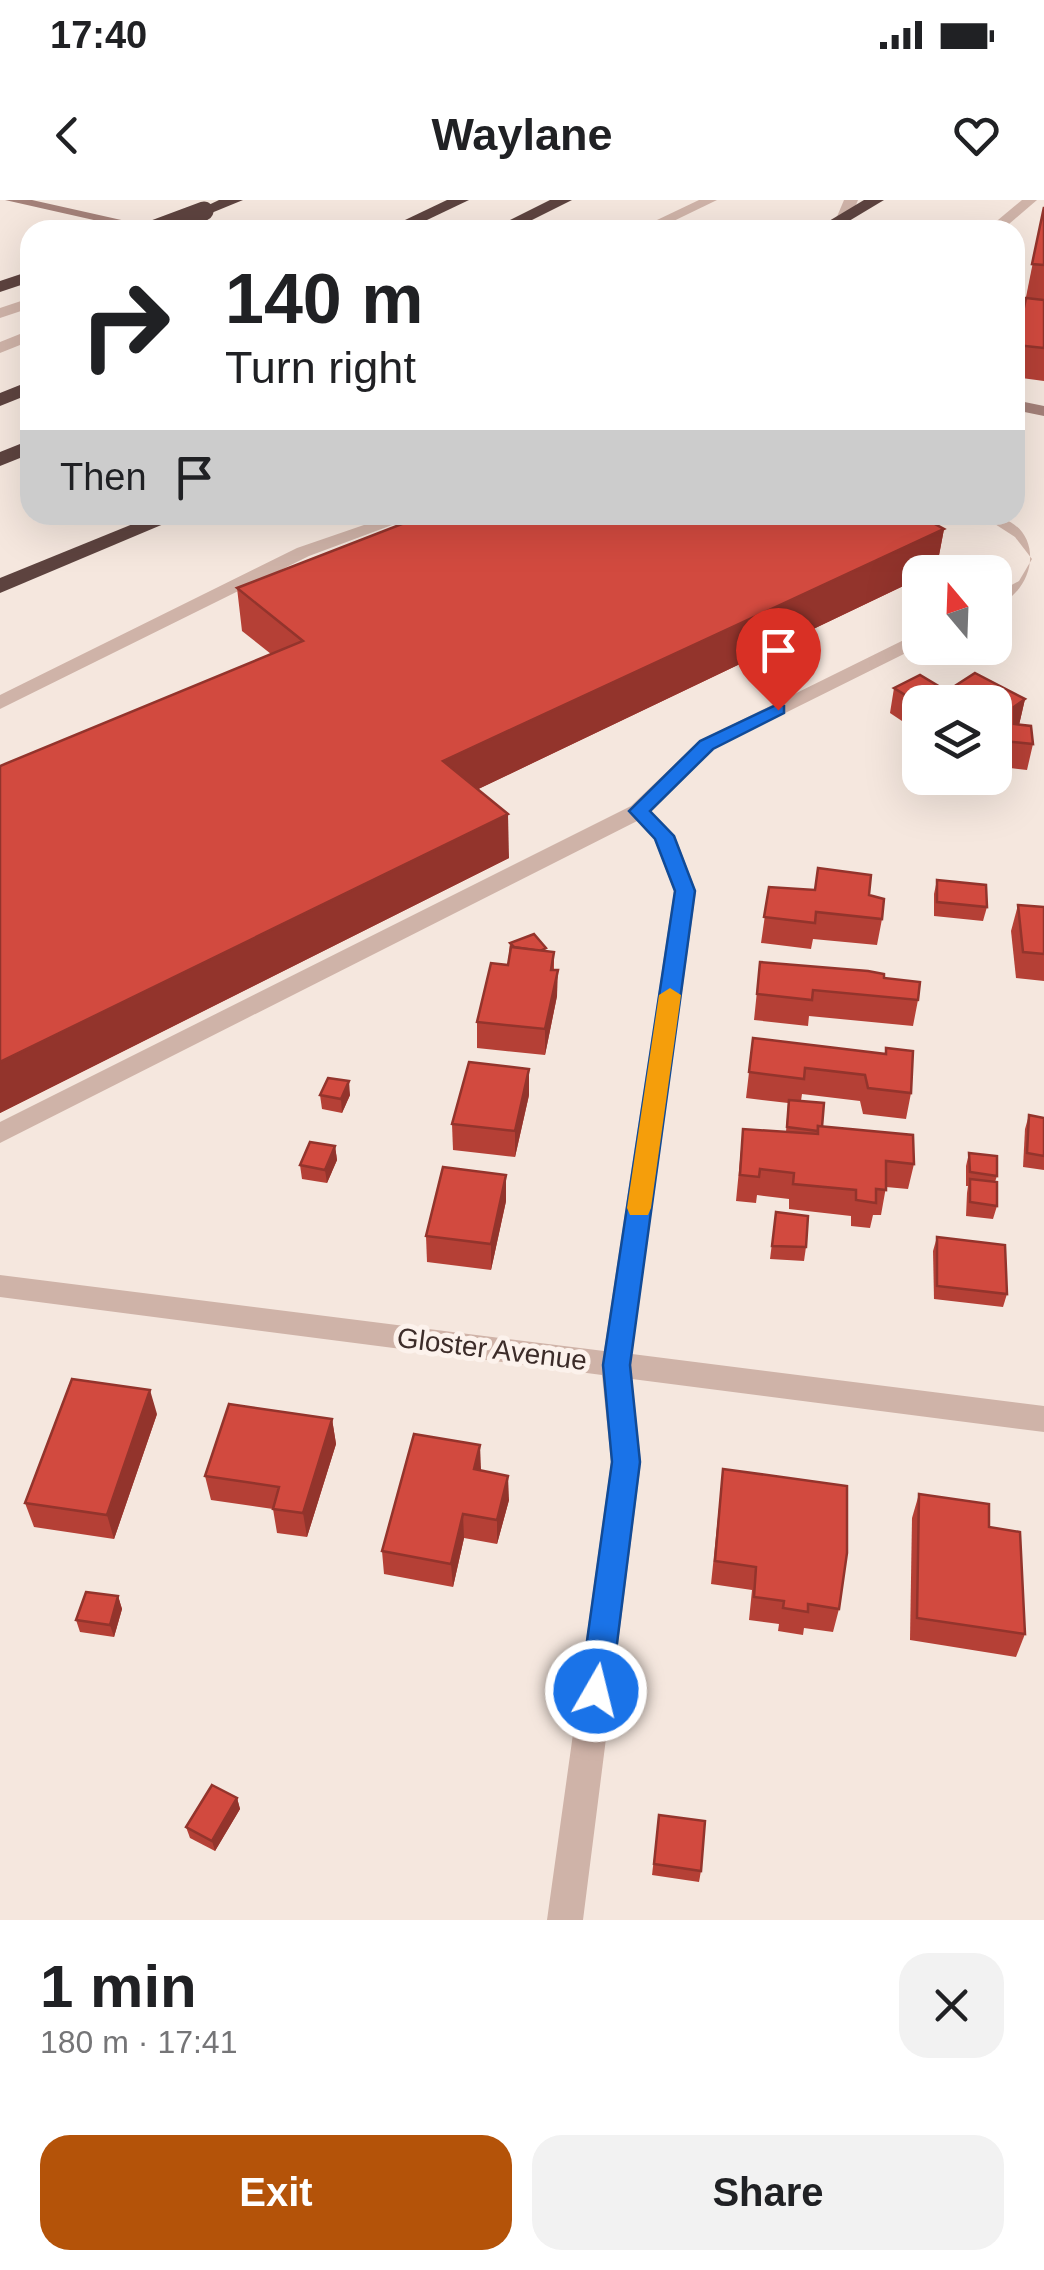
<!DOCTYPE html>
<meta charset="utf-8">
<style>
body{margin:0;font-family:Helvetica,sans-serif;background:#f2f2f2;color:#202124;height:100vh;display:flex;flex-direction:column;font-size:38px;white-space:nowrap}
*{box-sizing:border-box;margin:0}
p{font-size:32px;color:#757577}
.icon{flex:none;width:55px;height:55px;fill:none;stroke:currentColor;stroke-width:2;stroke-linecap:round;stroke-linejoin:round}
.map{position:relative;height:1720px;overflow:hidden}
.sheet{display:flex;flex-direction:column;background:#fff;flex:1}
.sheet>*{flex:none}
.banner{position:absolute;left:20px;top:20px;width:1005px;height:305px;border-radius:30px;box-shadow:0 10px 40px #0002;background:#fff;color:#202124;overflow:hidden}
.needle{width:65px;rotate:341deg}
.fabs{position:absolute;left:902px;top:355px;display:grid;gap:20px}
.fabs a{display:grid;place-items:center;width:110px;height:110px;border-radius:20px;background:#fff;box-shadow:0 10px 40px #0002;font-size:50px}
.pin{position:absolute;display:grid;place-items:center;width:85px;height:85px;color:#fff;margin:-102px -42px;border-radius:50% 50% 50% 0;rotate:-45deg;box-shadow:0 0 10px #0007}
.pin .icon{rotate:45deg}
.me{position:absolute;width:110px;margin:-55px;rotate:8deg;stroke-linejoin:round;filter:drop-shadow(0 0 8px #0008)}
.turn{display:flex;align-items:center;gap:35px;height:210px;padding:0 40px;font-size:45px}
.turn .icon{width:130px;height:130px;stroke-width:2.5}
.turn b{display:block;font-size:70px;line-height:85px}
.then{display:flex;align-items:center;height:95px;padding:0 40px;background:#0003;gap:20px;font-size:38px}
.round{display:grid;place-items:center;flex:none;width:105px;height:105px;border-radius:30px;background:#f2f2f2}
.headline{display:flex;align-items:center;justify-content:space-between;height:170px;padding:0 40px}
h1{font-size:60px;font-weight:800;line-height:75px}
.primary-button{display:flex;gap:20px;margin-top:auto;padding:20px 40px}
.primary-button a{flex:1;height:115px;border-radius:30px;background:#b45309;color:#fff;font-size:40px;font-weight:800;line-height:115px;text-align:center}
.primary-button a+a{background:#f2f2f2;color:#202124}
.status{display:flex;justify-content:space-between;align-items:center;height:70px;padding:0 50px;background:#fff;direction:ltr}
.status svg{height:28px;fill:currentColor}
header{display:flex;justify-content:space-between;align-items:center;height:130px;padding:0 40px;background:#fff;font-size:45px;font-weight:800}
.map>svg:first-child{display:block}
</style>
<div class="status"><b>17:40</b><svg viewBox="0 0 49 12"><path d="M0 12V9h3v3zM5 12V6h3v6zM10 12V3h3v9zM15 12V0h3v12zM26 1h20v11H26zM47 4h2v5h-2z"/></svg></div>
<header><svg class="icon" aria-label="back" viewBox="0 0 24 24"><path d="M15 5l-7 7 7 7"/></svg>Waylane<svg class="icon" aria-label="heart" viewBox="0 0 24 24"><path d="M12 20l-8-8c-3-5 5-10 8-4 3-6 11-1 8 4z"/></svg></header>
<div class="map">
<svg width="1044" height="1720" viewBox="0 0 1044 1720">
<rect width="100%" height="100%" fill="#f5e7de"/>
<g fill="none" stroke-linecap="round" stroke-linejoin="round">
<!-- lane -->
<g fill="#cfb3a8" fill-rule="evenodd">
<polygon points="699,0 717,0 655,30 636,30"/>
<polygon points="844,0 858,0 850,19 843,23 836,19"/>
<polygon points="1022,0 1037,0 1002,30 986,30"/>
<polygon points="30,98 30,108 0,118 0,108"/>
<polygon points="30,130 30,141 0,153 0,142"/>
<polygon points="393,315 419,315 309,356 0,509 0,495 297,348"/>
<path d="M981,315C1044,315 1044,386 995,407V394L1019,381L1032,359L1015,337Z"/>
<polygon points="920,432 920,446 713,549 647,616 0,943 0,922 631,606 699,541"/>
</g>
<!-- street -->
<polygon fill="#cfb3a8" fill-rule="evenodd" points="664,629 675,636 696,691 632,1154 1044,1206 1044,1232 632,1179 641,1262 583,1720 547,1720 611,1262 602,1175 0,1097 0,1075 604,1151 674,691 653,636"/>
<!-- secondary -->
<g fill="#a48179" fill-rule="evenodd">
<polygon points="5,0 32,0 166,30 138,30"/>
<polygon points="1015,200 1044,206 1044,216 1015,210"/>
</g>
<!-- highway -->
<g fill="#5d433f" fill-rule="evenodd">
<polygon points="219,0 243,0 204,16 196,11"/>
<polygon points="447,0 469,0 406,30 384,30"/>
<polygon points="550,0 572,0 512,30 490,30"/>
<polygon points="864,0 884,0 834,30 814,30"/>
<polygon points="30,71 30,82 0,92 0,81"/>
<polygon points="30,181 30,194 0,206 0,193"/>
<polygon points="30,240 30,254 0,266 0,252"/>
<polygon points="155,315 185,315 0,393 0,378"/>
</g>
<!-- highway-bridge -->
<polyline stroke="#5d433f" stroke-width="19" points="153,30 204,11"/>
</g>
<!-- wall -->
<g fill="#b54036">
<polygon points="1044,7 1044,181 1015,177 1015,152"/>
<polygon points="670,323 944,329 936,371 920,372 920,378 478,589 509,658 0,913 0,566 271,454 242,431 237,388"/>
<polygon points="975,473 1025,499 1019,525 1031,526 1033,544 1027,570 995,566 995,502 920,502 920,533 890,513 894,488 920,475 947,491"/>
<polygon points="937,680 987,707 983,721 934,716 934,694"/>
<polygon points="769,687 869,695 882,719 877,745 813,739 811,749 761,743"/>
<polygon points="1018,705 1044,707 1044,781 1016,778 1011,731"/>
<polygon points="510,743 554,752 554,770 557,796 545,855 477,848 477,822 508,765"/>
<polygon points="760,762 884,778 918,800 913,826 809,816 808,826 754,820"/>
<polygon points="753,838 885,854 886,848 911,893 906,919 863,914 860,901 802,894 801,901 822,927 914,964 908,989 886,987 881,1015 873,1015 870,1028 851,1026 851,1016 789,1009 789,999 757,995 756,1003 736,1001 743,929 786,932 788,903 746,898"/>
<polygon points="320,895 350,895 342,913 322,909"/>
<polygon points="529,895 515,957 453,950 452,924"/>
<polygon points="1029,915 1044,918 1044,970 1023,967 1025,929"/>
<polygon points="335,946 337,960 327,983 302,979 300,965"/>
<polygon points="969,953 997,976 995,982 997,1006 993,1019 966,1016 967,993 968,986 966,986 966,966"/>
<polygon points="506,1001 491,1070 427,1062 426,1036"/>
<polygon points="776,1012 806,1047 804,1061 770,1059"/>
<polygon points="937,1037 1007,1094 1003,1107 934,1099 933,1051"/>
<polygon points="157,1214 114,1339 34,1327 25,1303"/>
<polygon points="332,1219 336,1244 307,1337 277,1333 273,1309 211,1300 205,1276"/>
<polygon points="723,1269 839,1409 833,1432 804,1428 803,1435 778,1431 779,1424 749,1420 752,1390 711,1384"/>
<polygon points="481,1270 509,1300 497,1344 464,1338 453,1387 384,1374 382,1351"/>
<polygon points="919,1294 989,1327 1025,1434 1016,1457 910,1440 912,1318"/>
<polygon points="118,1396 122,1409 114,1437 80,1432 76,1420"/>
<polygon points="237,1598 240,1609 215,1651 190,1638 186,1627"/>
<polygon points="659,1615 701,1671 699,1682 652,1675"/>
</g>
<!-- shaded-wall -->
<g fill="#93342c">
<polygon points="944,329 936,371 932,372 920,372 920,378 445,605 443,561"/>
<polygon points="1025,499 1019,525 1008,533 1014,507"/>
<polygon points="508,614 509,658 0,913 0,862"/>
<polygon points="558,770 557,796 545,855 545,829"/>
<polygon points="529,869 529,895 515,957 515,931"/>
<polygon points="349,881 350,895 342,913 341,899"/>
<polygon points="335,946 337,960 327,983 325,970"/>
<polygon points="506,975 506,1001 491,1070 491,1044"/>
<polygon points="150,1190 157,1214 114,1339 107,1315"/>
<polygon points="332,1219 336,1244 307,1337 303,1313"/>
<polygon points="480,1245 481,1269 475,1293 474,1269"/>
<polygon points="508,1276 509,1300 497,1344 497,1320"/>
<polygon points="463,1314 464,1338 453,1387 451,1364"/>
<polygon points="118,1396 122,1409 114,1437 110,1425"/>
<polygon points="237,1598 240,1609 215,1651 212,1641"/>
</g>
<!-- building -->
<g fill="#d24a3f" stroke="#93342c" stroke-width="2.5">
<polygon points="1044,7 1044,65 1032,64"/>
<polygon points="1026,98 1044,100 1044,148 1016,145"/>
<polygon points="425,315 657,315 670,323 689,315 918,315 944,329 443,561 508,614 0,862 0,566 303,441 237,388"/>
<polygon points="975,473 1025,499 1014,507 1014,524 1031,526 1033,544 995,540 995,502 920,502 920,504 894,488 920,475 947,491"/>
<polygon points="818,668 871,675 869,695 884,699 882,719 816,712 815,723 764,717 769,687 815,690"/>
<polygon points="937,680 986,685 987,707 937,702"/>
<polygon points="1018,705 1044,707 1044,754 1023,752"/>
<polygon points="534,734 546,748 540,751 514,747 510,743"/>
<polygon points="511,747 554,752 551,770 558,770 545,829 477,822 491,763 508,765"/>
<polygon points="760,762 868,771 884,774 884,778 920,782 918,800 813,790 812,800 757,794"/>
<polygon points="753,838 886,854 886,848 913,851 911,893 868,888 865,875 805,868 804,879 749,872"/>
<polygon points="469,862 529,869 515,931 452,924"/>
<polygon points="328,878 349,881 341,899 320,895"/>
<polygon points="789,900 824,903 822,927 818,926 818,931 787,927"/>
<polygon points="1029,915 1044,918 1044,956 1027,953"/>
<polygon points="818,926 913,935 914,964 886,961 886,990 876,989 876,1003 856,1000 856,990 793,984 794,973 760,969 759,977 740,975 743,929 818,934"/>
<polygon points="310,942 335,946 325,970 300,965"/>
<polygon points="969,953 997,956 997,976 970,972"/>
<polygon points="443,967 506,975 491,1044 426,1036"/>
<polygon points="970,979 997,982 997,1006 970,1002"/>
<polygon points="776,1012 808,1016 806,1047 772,1046"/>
<polygon points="937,1037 1005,1045 1007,1094 937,1086"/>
<polygon points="72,1179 150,1190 107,1315 25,1303"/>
<polygon points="229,1204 332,1219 303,1313 273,1309 279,1287 205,1276"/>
<polygon points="414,1234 480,1245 474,1269 508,1276 497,1320 463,1314 451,1364 382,1351"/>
<polygon points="723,1269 847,1286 847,1353 839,1409 808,1404 808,1412 783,1408 784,1401 754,1397 756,1367 715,1361"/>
<polygon points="919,1294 989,1304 989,1327 1020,1332 1025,1434 917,1418"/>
<polygon points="86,1392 118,1396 110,1425 76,1420"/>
<polygon points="212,1585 237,1598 212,1641 186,1627"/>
<polygon points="659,1615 705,1621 701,1671 654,1664"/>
</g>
<!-- route -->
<polygon fill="#1a73e8" stroke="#114b97" stroke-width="2.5" points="778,504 784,506 784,513 713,549 650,611 674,636 695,691 630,1165 640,1262 611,1491 606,1501 596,1506 585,1501 580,1491 612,1262 603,1165 675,691 655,639 629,611 700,541"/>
<!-- slow -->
<polygon fill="#f59e0b" points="670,788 681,795 651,1008 648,1015 630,1015 627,1008 659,795"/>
<g text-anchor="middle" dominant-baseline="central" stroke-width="10" stroke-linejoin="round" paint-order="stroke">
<!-- street labels -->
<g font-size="28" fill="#3c2c29" stroke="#fcf2ec">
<text transform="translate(492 1149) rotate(7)">Gloster Avenue</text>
</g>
</g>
</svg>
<div class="fabs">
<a><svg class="needle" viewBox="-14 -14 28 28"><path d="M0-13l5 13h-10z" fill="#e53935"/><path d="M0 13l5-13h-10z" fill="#757577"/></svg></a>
<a><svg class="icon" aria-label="layers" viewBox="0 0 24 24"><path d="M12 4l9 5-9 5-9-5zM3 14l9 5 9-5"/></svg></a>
</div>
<div class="pin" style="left:778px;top:510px;background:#d93025"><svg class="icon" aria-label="arrive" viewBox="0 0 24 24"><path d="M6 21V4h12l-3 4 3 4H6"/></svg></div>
<svg class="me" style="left:596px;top:1491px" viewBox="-20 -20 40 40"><circle r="17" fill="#1a73e8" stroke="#fff" stroke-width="3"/><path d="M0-11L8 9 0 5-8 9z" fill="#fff"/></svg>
<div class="banner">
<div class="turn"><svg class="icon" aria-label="right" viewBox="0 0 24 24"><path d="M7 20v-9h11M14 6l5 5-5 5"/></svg><div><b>140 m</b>Turn right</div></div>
<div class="then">Then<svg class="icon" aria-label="arrive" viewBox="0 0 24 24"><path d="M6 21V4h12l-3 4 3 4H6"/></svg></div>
</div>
</div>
<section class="sheet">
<div class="headline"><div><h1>1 min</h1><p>180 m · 17:41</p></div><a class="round"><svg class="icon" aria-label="close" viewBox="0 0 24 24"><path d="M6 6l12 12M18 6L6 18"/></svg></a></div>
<div class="primary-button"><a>Exit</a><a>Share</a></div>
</section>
